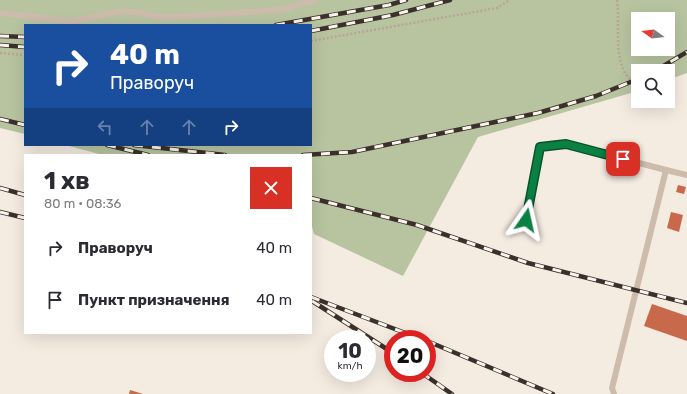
<!DOCTYPE html>
<html lang="uk">
<meta charset="utf-8">
<style>
body{margin:0;font-family:Rubik,sans-serif;background:#f7f7f7;color:#2b2b33;height:100vh;display:flex;flex-direction:column;font-size:15px;white-space:nowrap}
*{box-sizing:border-box;margin:0}
p{font-size:13px;color:#7c7c81}
.icon{flex:none;width:22px;height:22px;fill:none;stroke:currentColor;stroke-width:2;stroke-linecap:round;stroke-linejoin:round}
.map{position:relative;flex:1;overflow:hidden}
.panel{position:absolute;left:24px;top:154px;width:288px;height:180px;display:flex;flex-direction:column;background:#fff;border-radius:0px;box-shadow:0 4px 16px #0002}
.panel>*{flex:none}
.hud{position:absolute;left:24px;top:24px;width:288px;height:122px;border-radius:0px;box-shadow:0 4px 16px #0002;background:#1a4fa0;color:#fff;overflow:hidden}
.needle{width:26px;rotate:284deg}
.buttons{position:absolute;left:631px;top:12px;display:grid;gap:8px}
.buttons a{display:grid;place-items:center;width:44px;height:44px;border-radius:0px;background:#fff;box-shadow:0 4px 16px #0002;font-size:20px}
.speed{position:absolute;left:324px;top:330px;display:flex;gap:8px;font-size:20px;font-weight:700;text-align:center}
.speed>*{display:grid;place-content:center;width:52px;height:52px;border-radius:50%;background:#fff;box-shadow:0 4px 16px #0002;line-height:1}
.speed small{font-size:10px;font-weight:400}
.speed .limit{border:6px solid #d22;background:#fff;color:#111}
.pin{position:absolute;display:grid;place-items:center;width:34px;height:34px;color:#fff;margin:-17px;border-radius:8px;box-shadow:0 2px 6px #0006}
.me{position:absolute;width:44px;margin:-22px;rotate:11deg;stroke-linejoin:round;filter:drop-shadow(0 0 3px #0008)}
.turn{display:flex;align-items:center;gap:14px;height:84px;padding:0 20px;font-size:18px}
.turn .icon{width:52px;height:52px;stroke-width:2.5}
.turn b{display:block;font-size:28px;line-height:34px}
.lanes{display:flex;align-items:center;height:38px;padding:0 20px;background:#0003;justify-content:center;gap:20px;direction:ltr}
.lanes .off{opacity:.35}
.round{display:grid;place-items:center;flex:none;width:42px;height:42px;border-radius:0px;background:#f7f7f7}
.summary{display:flex;align-items:center;justify-content:space-between;height:68px;padding:0 20px}
h1{font-size:24px;font-weight:700;line-height:30px}
ul{padding:0;list-style:none}
li{display:flex;align-items:center;gap:12px;height:52px;padding:0 20px}
li div{flex:1}
li b{display:block;font-size:15px}
li em{font-style:normal}
.map>svg:first-child{display:block}
</style>
<div class="map">
<svg width="687" height="394" viewBox="0 0 687 394">
<rect width="100%" height="100%" fill="#f4ebe1"/>
<!-- green -->
<path fill="#b8c4a0" fill-rule="evenodd" d="M0,0H687V73L668,80V71H638V91L478,137L403,276L314,234L311,223V155H103L65,145H311V25H25V134L0,128ZM638,19H668V49H638Z"/>
<!-- building -->
<g fill="#c8694b">
<polygon points="678,185 686,187 684,194 676,192"/>
<polygon points="671,212 683,215 679,232 667,228"/>
<polygon points="652,304 687,316 687,341 644,326"/>
<polygon points="130,390 143,394 129,394"/>
</g>
<g fill="none" stroke-linecap="round" stroke-linejoin="round">
<!-- path -->
<g stroke="#b9a596" stroke-width="2.5" stroke-dasharray="2 2" stroke-linecap="butt">
<path d="M617,0C620,23 614,49 624,71C627,77 634,83 638,88"/>
<polyline points="311,41 497,8 510,0"/>
<polyline points="0,53 25,55"/>
</g>
<!-- service -->
<g stroke="#cdbbac" stroke-width="6">
<polyline points="0,13 72,21 123,11 141,13 158,17 176,17 278,10 316,0"/>
<polyline points="525,220 540,147 566,144 666,170"/>
<polyline points="614,394 612,388 666,170 687,175"/>
</g>
<!-- rail casing -->
<g stroke="#3b302b" stroke-width="4.5">
<g id="rail">
<polyline points="276,25 389,5 406,0"/>
<polyline points="311,31 393,15 450,0"/>
<polyline points="0,36 25,37"/>
<polyline points="0,45 25,47"/>
<polyline points="655,71 687,52"/>
<polyline points="0,119 25,125"/>
<polyline points="107,145 148,155"/>
<polyline points="134,145 225,155"/>
<polyline points="303,155 352,152 538,113 596,96 638,79"/>
<polyline points="0,188 25,195"/>
<polyline points="311,198 417,225 528,263 687,303"/>
<polyline points="0,212 25,218"/>
<polyline points="311,297 421,339"/>
<polyline points="312,301 393,353"/>
<polyline points="427,341 553,394"/>
<polyline points="422,373 452,394"/>
</g>
</g>
<!-- rail -->
<use href="#rail" stroke="#fbf5ee" stroke-width="3" stroke-dasharray="9" stroke-linecap="butt"/>
</g>
<g fill="none" stroke-linecap="round" stroke-linejoin="round">
<!-- route casing -->
<g stroke="#07532c" stroke-width="10">
<polyline id="route" points="526,220 540,147 566,144 623,159"/>
</g>
<!-- route -->
<use href="#route" stroke="#0b8043" stroke-width="7"/>
</g>
</svg>
<div class="buttons">
<a><svg class="needle" viewBox="-14 -14 28 28"><path d="M0-13l5 13h-10z" fill="#e53935"/><path d="M0 13l5-13h-10z" fill="#7c7c81"/></svg></a>
<a><svg class="icon" aria-label="search" viewBox="0 0 24 24"><circle cx="10" cy="10" r="6"/><path d="M15 15l6 6"/></svg></a>
</div>
<div class="speed"><div>10<small>km/h</small></div><div class="limit">20</div></div>
<div class="pin" style="left:623px;top:159px;background:#d93025"><svg class="icon" aria-label="arrive" viewBox="0 0 24 24"><path d="M6 21V4h12l-3 4 3 4H6"/></svg></div>
<svg class="me" style="left:526px;top:220px" viewBox="-20 -20 40 40"><path d="M0-17L14 15 0 8-14 15z" fill="#0b8043" stroke="#fff" stroke-width="4"/></svg>
<div class="hud">
<div class="turn"><svg class="icon" aria-label="right" viewBox="0 0 24 24"><path d="M7 20v-9h11M14 6l5 5-5 5"/></svg><div><b>40 m</b>Праворуч</div></div>
<div class="lanes"><svg class="icon off" aria-label="left" viewBox="0 0 24 24"><path d="M17 20v-9H6M10 6l-5 5 5 5"/></svg><svg class="icon off" aria-label="ahead" viewBox="0 0 24 24"><path d="M12 20V5M6 11l6-6 6 6"/></svg><svg class="icon off" aria-label="ahead" viewBox="0 0 24 24"><path d="M12 20V5M6 11l6-6 6 6"/></svg><svg class="icon" aria-label="right" viewBox="0 0 24 24"><path d="M7 20v-9h11M14 6l5 5-5 5"/></svg></div>
</div>
<section class="panel">
<div class="summary"><div><h1>1 хв</h1><p>80 m · 08:36</p></div><a class="round" style="background:#d93025;color:#fff"><svg class="icon" aria-label="close" viewBox="0 0 24 24"><path d="M6 6l12 12M18 6L6 18"/></svg></a></div>
<ul>
<li><svg class="icon" aria-label="right" viewBox="0 0 24 24"><path d="M7 20v-9h11M14 6l5 5-5 5"/></svg><div><b>Праворуч</b></div><em>40 m</em></li>
<li><svg class="icon" aria-label="arrive" viewBox="0 0 24 24"><path d="M6 21V4h12l-3 4 3 4H6"/></svg><div><b>Пункт призначення</b></div><em>40 m</em></li>
</ul>
</section>
</div>
